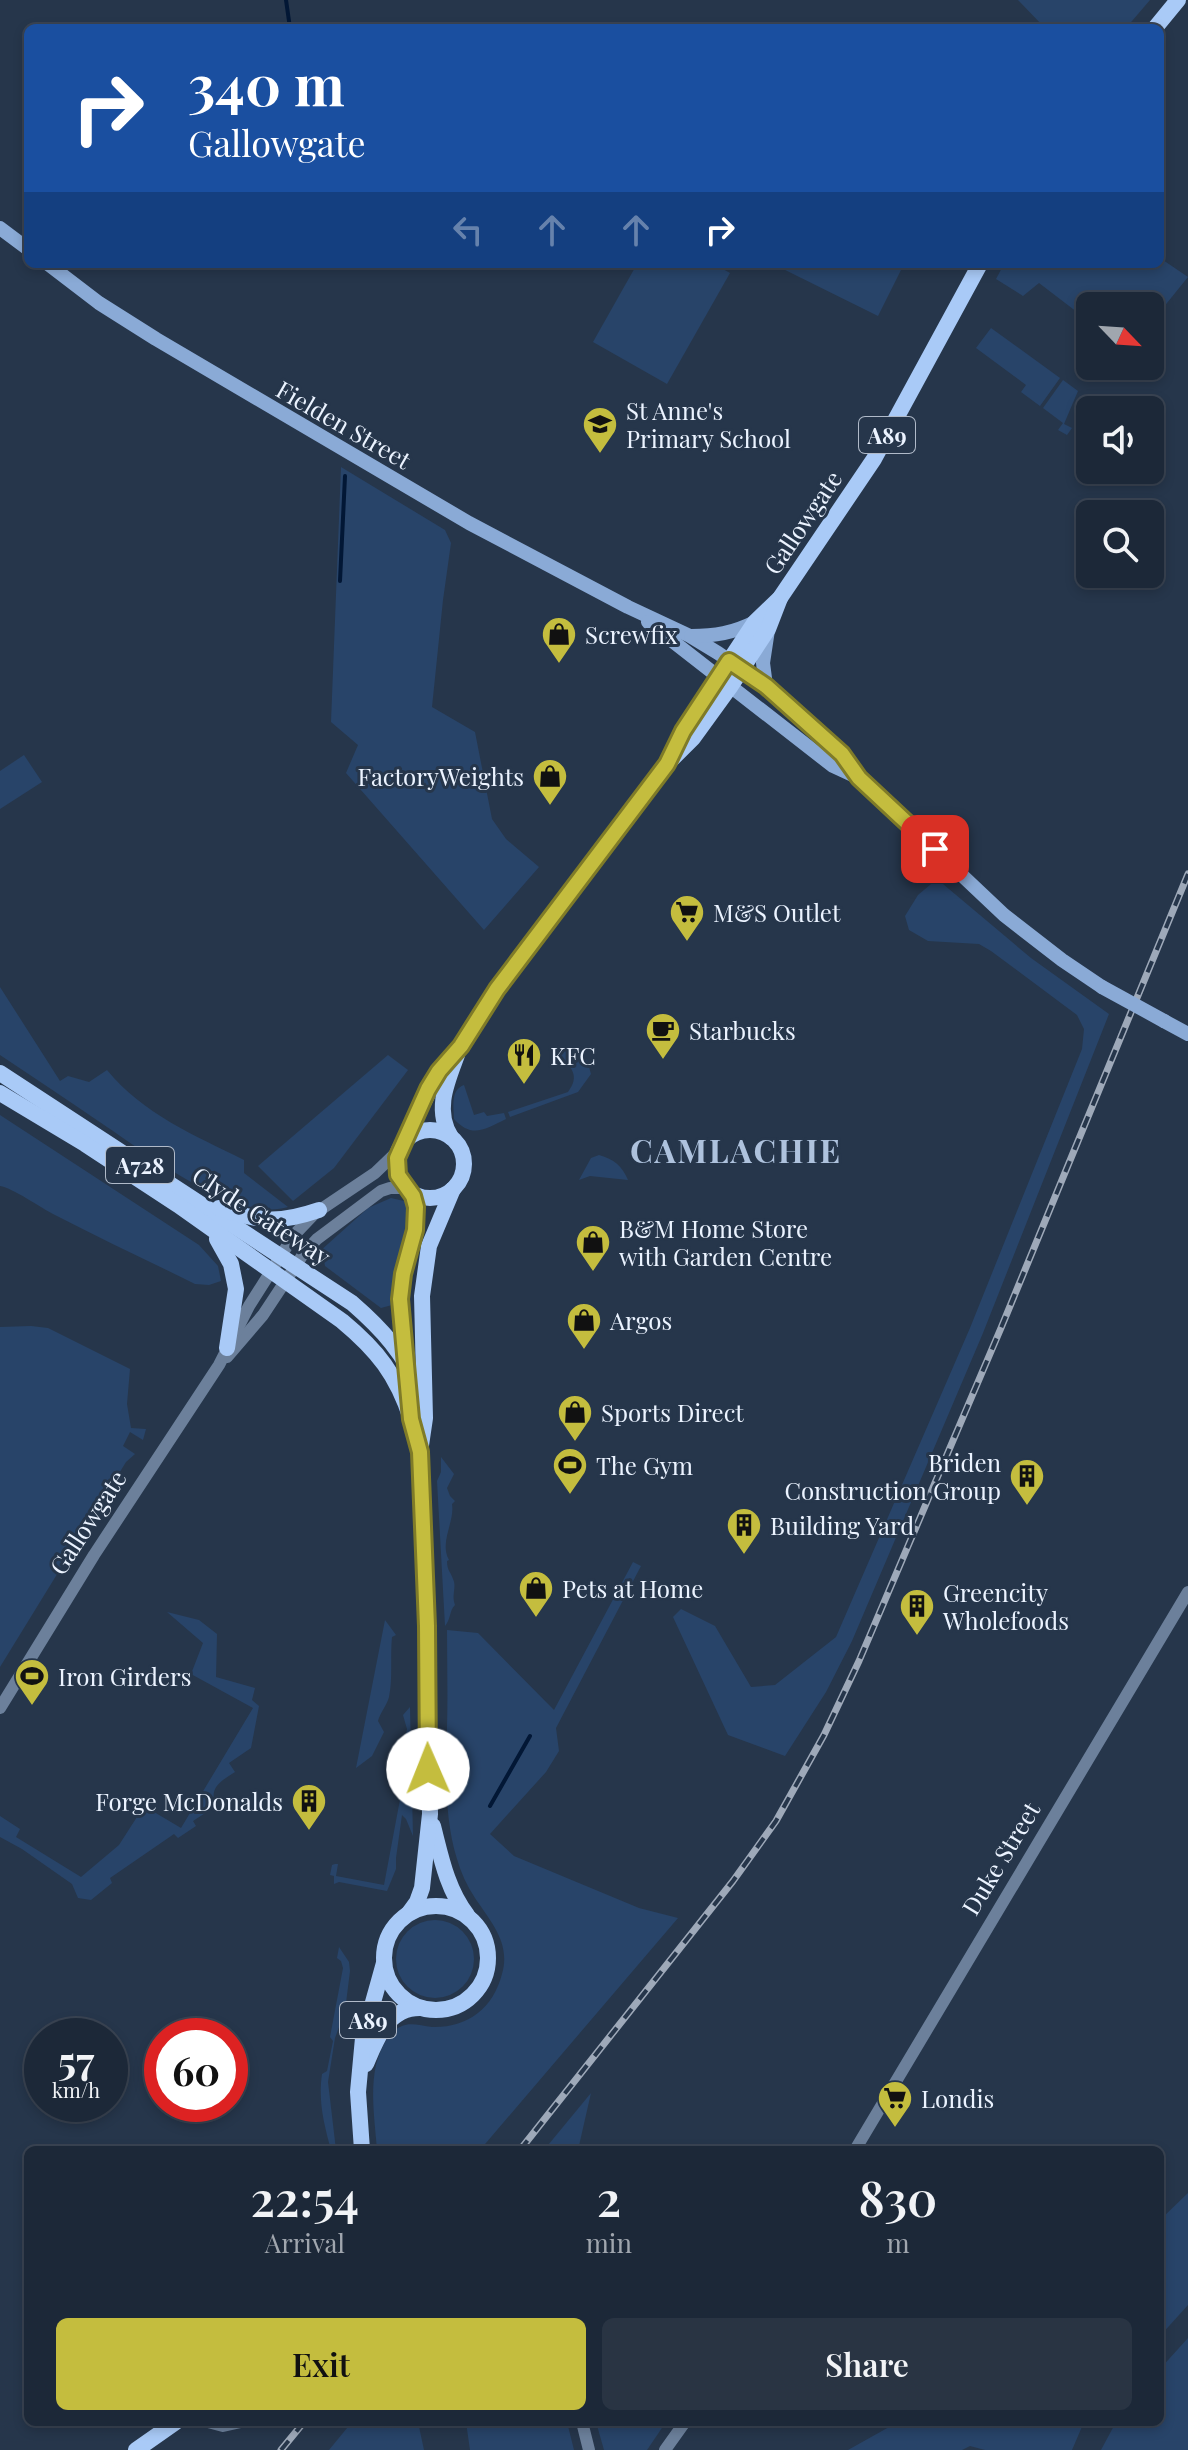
<!DOCTYPE html>
<style>
body{margin:0;font-family:"Playfair Display",serif;background:#293443;color:#f1f3f6;height:100vh;display:flex;flex-direction:column;font-size:30px;white-space:nowrap}
*{box-sizing:border-box;margin:0}
p{font-size:26px;color:#a0a6ae}
.icon{flex:none;width:44px;height:44px;fill:none;stroke:currentColor;stroke-width:2;stroke-linecap:round;stroke-linejoin:round}
.map{position:relative;flex:1;overflow:hidden}
.drawer{position:absolute;left:24px;top:2146px;width:1140px;height:280px;display:flex;flex-direction:column;background:#1c2838;border-radius:12px;box-shadow:0 4px 12px #0003,0 0 0 2px #3a4453}
.drawer>*{flex:none}
.hud{position:absolute;left:24px;top:24px;width:1140px;height:244px;border-radius:12px;box-shadow:0 4px 12px #0003,0 0 0 2px #3a4453;background:#1a4fa0;color:#fff;overflow:hidden}
.needle{width:52px;rotate:115deg}
.controls{position:absolute;left:1076px;top:292px;display:grid;gap:16px}
.controls a{display:grid;place-items:center;width:88px;height:88px;border-radius:12px;background:#1c2838;box-shadow:0 4px 12px #0003,0 0 0 2px #3a4453;font-size:40px}
.speed{position:absolute;left:24px;top:2018px;display:flex;gap:16px;font-size:40px;font-weight:700;text-align:center}
.speed>*{display:grid;place-content:center;width:104px;height:104px;border-radius:50%;background:#1c2838;box-shadow:0 4px 12px #0003,0 0 0 2px #3a4453;line-height:1}
.speed small{font-size:20px;font-weight:400}
.speed .limit{border:12px solid #d22;background:#fff;color:#111}
.pin{position:absolute;display:grid;place-items:center;width:68px;height:68px;color:#fff;margin:-34px;border-radius:16px;box-shadow:0 4px 12px #0006}
.me{position:absolute;width:88px;margin:-44px;rotate:359deg;stroke-linejoin:round;filter:drop-shadow(0 0 6px #0008)}
.turn{display:flex;align-items:center;gap:28px;height:168px;padding:0 32px;font-size:36px}
.turn .icon{width:104px;height:104px;stroke-width:2.5}
.turn b{display:block;font-size:56px;line-height:68px}
.lanes{display:flex;align-items:center;height:76px;padding:0 32px;background:#0003;justify-content:center;gap:40px;direction:ltr}
.lanes .off{opacity:.35}
.eta{display:flex;justify-content:space-evenly;align-items:center;height:136px;text-align:center}
.eta b{font-size:48px;font-weight:600;line-height:56px}
.cta{display:flex;gap:16px;margin-top:auto;padding:16px 32px}
.cta a{flex:1;height:92px;border-radius:12px;background:#c4bd3e;color:#111;font-size:32px;font-weight:600;line-height:92px;text-align:center}
.cta a+a{background:#293443;color:#f1f3f6}
.map>svg:first-child{display:block}
</style>
<div class="map">
<svg width="1188" height="2450" viewBox="0 0 1188 2450">
<rect width="100%" height="100%" fill="#26364b"/>
<!-- green -->
<g fill="#284469">
<polygon points="1018,0 1150,0 1126,28 1045,28"/>
<polygon points="1160,258 1188,277 1150,324 1150,306 1090,306 1090,322 1039,283 1023,296 996,279 1004,264 1160,264"/>
<polygon points="637,264 714,264 730,273 667,384 593,342"/>
<polygon points="773,264 904,264 878,316"/>
<polygon points="991,328 1060,378 1040,406 1021,392 1026,385 976,348"/>
<polygon points="1063,380 1078,391 1064,424 1072,428 1067,435 1058,430 1063,423 1043,408"/>
<polygon points="341,467 445,530 451,543 443,600 432,707 475,732 492,819 506,839 539,867 484,930 346,773 358,745 331,722"/>
<polygon points="24,755 42,782 0,809 0,771"/>
<polygon points="931,884 943,884 1031,958 1109,1014 983,1333 852,1641 826,1692 785,1756 728,1735 673,1617 681,1609 715,1626 751,1687 775,1685 836,1637 970,1328 1082,1049 1084,1029 1077,1015 991,951 979,944 928,941 909,930 905,916 918,895"/>
<path d="M0,987L60,1081L68,1076L89,1082L107,1070C143,1114 194,1135 244,1160V1173L288,1207C236,1223 149,1155 107,1127C72,1103 36,1079 0,1055Z"/>
<path d="M566,1049H574L587,1060L591,1074L578,1092L510,1117L508,1112L568,1092C580,1076 572,1067 559,1056Z"/>
<polygon points="388,1055 408,1070 334,1168 293,1201 258,1166"/>
<path d="M464,1085L474,1115L484,1112L487,1116L504,1113L506,1119C485,1129 472,1139 454,1119C454,1107 450,1090 464,1085Z"/>
<path d="M0,1115L199,1245L218,1266L221,1281L209,1285L195,1284C149,1261 101,1239 55,1215C41,1208 13,1188 0,1186Z"/>
<path d="M599,1155C614,1159 622,1166 628,1180L590,1176L579,1180L591,1158Z"/>
<polygon points="391,1198 404,1201 407,1206 408,1216 392,1286 392,1305 381,1308 325,1266 323,1256 319,1252 368,1208"/>
<polygon points="31,1326 48,1328 130,1369 127,1404 131,1428 146,1429 143,1440 130,1432 123,1446 135,1454 126,1462 0,1667 0,1327"/>
<path d="M441,1457L454,1474L447,1488L450,1496L455,1501L452,1504C455,1522 439,1542 449,1560L447,1561C447,1571 451,1572 453,1579C457,1587 451,1595 455,1605C449,1611 451,1619 445,1626L437,1481L441,1472Z"/>
<path d="M633,1562L641,1566L556,1728L559,1751L546,1772L490,1834L514,1856L639,1908L678,1918L480,2150H377C375,2123 370,2092 376,2065C380,2051 387,2032 402,2026C411,2022 421,2026 432,2027C467,2028 493,2009 502,1974C511,1943 491,1922 475,1898C467,1886 461,1873 457,1859C444,1817 446,1771 447,1727C448,1695 447,1662 447,1630L478,1633L554,1710Z"/>
<path d="M167,1612L199,1620L217,1634L216,1677L255,1688L252,1700L259,1706L251,1748L229,1763L235,1772C221,1781 208,1788 216,1806L193,1821L196,1826L178,1838L174,1834L110,1878L112,1883L91,1900L78,1898L72,1884L22,1849L0,1837V1816L20,1829L16,1837L81,1877L119,1845L144,1806L181,1828L253,1708L191,1674L203,1643Z"/>
<path d="M385,1620L396,1635L392,1637C390,1657 393,1678 389,1697C387,1705 380,1713 378,1721L384,1732L372,1756L356,1768Z"/>
<polygon points="410,1707 413,1836 406,1819 402,1815 396,1858 396,1869 387,1891 339,1882 334,1884 334,1876 330,1875 332,1865 335,1864 338,1864 336,1876 384,1885 404,1778 399,1772 400,1766 392,1752 394,1745 400,1747 404,1745 407,1729 403,1715"/>
<circle cx="435" cy="1959" r="39"/>
<path d="M339,1947L349,1962L350,1971L345,2011L335,2038L328,2082L336,2150H331C324,2124 318,2101 322,2074L327,2071L333,2041L330,2037L343,1968L341,1961L337,1958Z"/>
<polygon points="591,2093 578,2150 544,2150"/>
<polygon points="1188,2193 1188,2305 1160,2336 1160,2220"/>
<polygon points="1188,2338 1188,2450 1101,2450 1116,2422 1160,2422 1160,2369"/>
<polygon points="352,2422 418,2422 424,2450 329,2450"/>
<polygon points="466,2422 567,2422 574,2450 470,2450"/>
<polygon points="596,2422 666,2422 647,2450 604,2450"/>
<polygon points="898,2422 1084,2422 1072,2450 985,2450 970,2446 962,2450 848,2450"/>
</g>
<g fill="none" stroke-linecap="round" stroke-linejoin="round">
<!-- stream -->
<g stroke="#021735" stroke-width="4">
<polyline points="286,0 290,28"/>
<polyline points="340,581 345,476"/>
<polyline points="490,1806 530,1736"/>
</g>
<!-- tertiary -->
<g stroke="#6c809b" stroke-width="12">
<polyline points="227,1357 263,1315 304,1253 317,1239 381,1191 390,1188 406,1188"/>
<polyline points="0,1708 94,1555 219,1365 249,1306 294,1235 314,1214 375,1173 400,1149"/>
<polyline points="855,2150 1188,1592"/>
<polyline points="208,2422 223,2426 241,2422"/>
<polyline points="582,2422 589,2450"/>
<polyline points="665,2450 685,2422"/>
</g>
<!-- secondary -->
<g stroke="#8aaad6" stroke-width="14">
<polyline points="0,228 28,249"/>
<polyline points="48,264 99,303 156,339 469,523 628,607 690,636 718,653 766,686 828,742 842,754 859,778 1004,915 1062,960 1102,987"/>
<polyline points="648,622 833,766 859,778"/>
<path d="M691,636C715,636 733,633 755,622"/>
<polyline points="766,686 763,663 768,630"/>
<polyline points="1164,1021 1188,1034"/>
</g>
<!-- primary -->
<g stroke="#a9caf7" stroke-width="16">
<polyline points="1155,28 1178,0"/>
<polyline points="672,752 683,731 755,622 780,598 874,459 980,264"/>
<path d="M0,1073L352,1303C382,1329 405,1354 420,1392"/>
<path d="M0,1093L85,1144L178,1205L342,1321C377,1350 397,1375 411,1419"/>
<circle cx="430" cy="1164" r="34"/>
<path d="M451,1137C434,1110 447,1082 457,1055"/>
<polyline points="404,1142 439,1071 461,1046 497,989 589,866 667,764 693,738 730,687 768,629 780,598"/>
<path d="M219,1208C260,1222 278,1224 319,1210"/>
<polyline points="217,1239 231,1264 236,1289 227,1348"/>
<path d="M405,1359C403,1337 398,1313 400,1290C403,1259 428,1222 411,1192"/>
<path d="M433,1826C441,1857 447,1889 467,1915"/>
<circle cx="436" cy="1958" r="52"/>
<polyline points="409,1913 417,1902 422,1888 430,1814 427,1626 420,1452 425,1418 422,1296 429,1246 453,1189"/>
<path d="M366,2064C377,2038 388,2007 421,2008"/>
<polyline points="362,2150 358,2092 363,2038 384,1963"/>
<polyline points="136,2450 176,2422"/>
</g>
<!-- rail casing -->
<g stroke="#9ea9b9" stroke-width="7">
<g id="rail">
<polyline points="520,2150 733,1881 776,1821 824,1735 859,1661 1001,1328 1188,874"/>
<polyline points="281,2450 304,2422"/>
</g>
</g>
<!-- rail -->
<use href="#rail" stroke="#26364b" stroke-width="4" stroke-dasharray="12" stroke-linecap="butt"/>
<!-- secondary-bridge -->
<polyline stroke="#8aaad6" stroke-width="14" points="1102,987 1164,1021"/>
</g>
<g fill="none" stroke-linecap="round" stroke-linejoin="round">
<!-- route casing -->
<g stroke="#7f7b28" stroke-width="20">
<polyline id="route" points="428,1769 427,1626 420,1452 411,1419 400,1299 403,1274 415,1230 416,1207 413,1196 398,1175 397,1158 428,1089 439,1071 461,1046 497,989 667,764 683,731 729,661 766,686 842,754 859,778 935,849"/>
</g>
<!-- route -->
<use href="#route" stroke="#c4bd3e" stroke-width="14"/>
</g>
<!-- icons -->
<defs>
<g id="school-pin" transform="scale(1.8)"><path d="M0 17L-7.5 6A9.5 9.5 0 1 1 7.5 6Z" fill="#c4bd3e" stroke="#26364b"/><path d="M0-5L7-2L0 1L-7-2ZM-4 1L0 2.5L4 1V4Q0 6-4 4Z" fill="#111"/></g>
<g id="shop-pin" transform="scale(1.8)"><path d="M0 17L-7.5 6A9.5 9.5 0 1 1 7.5 6Z" fill="#c4bd3e" stroke="#26364b"/><path d="M-5-2.5h2.3a2.7 3.5 0 0 1 5.4 0H5L5.5 6h-11ZM-1.5-2.5h3a1.5 2.3 0 0 0-3 0Z" fill="#111"/></g>
<g id="supermarket-pin" transform="scale(1.8)"><path d="M0 17L-7.5 6A9.5 9.5 0 1 1 7.5 6Z" fill="#c4bd3e" stroke="#26364b"/><path d="M-6-5.5h2.5l.6 2H6L4.5 2H-2.5L-4.4-4H-6ZM-1.5 3.2a1.3 1.3 0 1 0 .1 0ZM3 3.2a1.3 1.3 0 1 0 .1 0Z" fill="#111"/></g>
<g id="cafe-pin" transform="scale(1.8)"><path d="M0 17L-7.5 6A9.5 9.5 0 1 1 7.5 6Z" fill="#c4bd3e" stroke="#26364b"/><path d="M-5.5-4.5H6V0H3Q3 3.5 0 3.5H-2.5Q-5.5 3.5-5.5 0ZM3-3.2v2h1.7v-2ZM-6 4.5H4V6H-6Z" fill="#111"/></g>
<g id="restaurant-pin" transform="scale(1.8)"><path d="M0 17L-7.5 6A9.5 9.5 0 1 1 7.5 6Z" fill="#c4bd3e" stroke="#26364b"/><path d="M-5-6h1v4h1v-4h1v4h1v-4h1v5L-1.5 .5V6h-2V.5L-5-1ZM5-6V6H3V1.5H1.5Q1.5-4 5-6Z" fill="#111"/></g>
<g id="stadium-pin" transform="scale(1.8)"><path d="M0 17L-7.5 6A9.5 9.5 0 1 1 7.5 6Z" fill="#c4bd3e" stroke="#26364b"/><path d="M0-5a6.5 5 0 1 0 0 10a6.5 5 0 1 0 0-10ZM-3.5-1.8h7v3.6h-7Z" fill="#111"/></g>
<g id="building-pin" transform="scale(1.8)"><path d="M0 17L-7.5 6A9.5 9.5 0 1 1 7.5 6Z" fill="#c4bd3e" stroke="#26364b"/><path d="M-4-6H4V6H1V3H-1V6H-4ZM-2.5-4.3h1.7v1.8h-1.7ZM.8-4.3h1.7v1.8H.8ZM-2.5-1h1.7V.8h-1.7ZM.8-1h1.7V.8H.8Z" fill="#111"/></g>
</defs>
<g fill-rule="evenodd">
<use href="#school-pin" x="600" y="424"/>
<use href="#shop-pin" x="559" y="634"/>
<use href="#shop-pin" x="550" y="776"/>
<use href="#supermarket-pin" x="687" y="912"/>
<use href="#cafe-pin" x="663" y="1030"/>
<use href="#restaurant-pin" x="524" y="1055"/>
<use href="#shop-pin" x="593" y="1242"/>
<use href="#shop-pin" x="584" y="1320"/>
<use href="#shop-pin" x="575" y="1412"/>
<use href="#stadium-pin" x="570" y="1465"/>
<use href="#building-pin" x="1027" y="1476"/>
<use href="#building-pin" x="744" y="1525"/>
<use href="#shop-pin" x="536" y="1588"/>
<use href="#building-pin" x="917" y="1606"/>
<use href="#stadium-pin" x="32" y="1676"/>
<use href="#building-pin" x="309" y="1801"/>
<use href="#supermarket-pin" x="895" y="2098"/>
</g>
<g text-anchor="middle" dominant-baseline="central" stroke-width="6" stroke-linejoin="round" paint-order="stroke">
<!-- shield labels -->
<g fill="#26364b" stroke="#b0bac9" stroke-width="2">
<rect x="859" y="417" width="56" height="36" rx="6"/>
<rect x="106" y="1147" width="68" height="36" rx="6"/>
<rect x="340" y="2002" width="56" height="36" rx="6"/>
</g>
<g font-size="22" font-weight="bold" fill="#ebf3ff">
<text x="887" y="435">A89</text>
<text x="140" y="1165">A728</text>
<text x="368" y="2020">A89</text>
</g>
<!-- poi labels -->
<g font-size="24" fill="#ebf3ff" stroke="#26364b" text-anchor="start">
<text x="626" y="410">St Anne's<tspan x="626" dy="28">Primary School</tspan></text>
<text x="585" y="634">Screwfix</text>
<text x="524" y="776" text-anchor="end">FactoryWeights</text>
<text x="713" y="912">M&amp;S Outlet</text>
<text x="689" y="1030">Starbucks</text>
<text x="550" y="1055">KFC</text>
<text x="619" y="1228">B&amp;M Home Store<tspan x="619" dy="28">with Garden Centre</tspan></text>
<text x="610" y="1320">Argos</text>
<text x="601" y="1412">Sports Direct</text>
<text x="1001" y="1462" text-anchor="end">Briden<tspan x="1001" dy="28">Construction Group</tspan></text>
<text x="596" y="1465">The Gym</text>
<text x="770" y="1525">Building Yard</text>
<text x="562" y="1588">Pets at Home</text>
<text x="943" y="1592">Greencity<tspan x="943" dy="28">Wholefoods</tspan></text>
<text x="58" y="1676">Iron Girders</text>
<text x="283" y="1801" text-anchor="end">Forge McDonalds</text>
<text x="921" y="2098">Londis</text>
</g>
<!-- street labels -->
<g font-size="24" fill="#ebf3ff" stroke="#26364b">
<text transform="translate(344 424) rotate(30)">Fielden Street</text>
<text transform="translate(802 522) rotate(-56)">Gallowgate</text>
<text transform="translate(262 1215) rotate(33)">Clyde Gateway</text>
<text transform="translate(87 1522) rotate(-57)">Gallowgate</text>
<text transform="translate(1000 1858) rotate(-59)">Duke Street</text>
</g>
<!-- district labels -->
<g font-size="32" font-weight="bold" letter-spacing="2" fill="#aec2dd" stroke="#26364b">
<text x="736" y="1149">CAMLACHIE</text>
</g>
</g>
</svg>
<div class="controls">
<a><svg class="needle" viewBox="-14 -14 28 28"><path d="M0-13l5 13h-10z" fill="#e53935"/><path d="M0 13l5-13h-10z" fill="#a0a6ae"/></svg></a>
<a><svg class="icon" aria-label="sound" viewBox="0 0 24 24"><path d="M4 9h4l5-4v14l-5-4H4zM17 9q2 3 0 6"/></svg></a>
<a><svg class="icon" aria-label="search" viewBox="0 0 24 24"><circle cx="10" cy="10" r="6"/><path d="M15 15l6 6"/></svg></a>
</div>
<div class="speed"><div>57<small>km/h</small></div><div class="limit">60</div></div>
<div class="pin" style="left:935px;top:849px;background:#d93025"><svg class="icon" aria-label="arrive" viewBox="0 0 24 24"><path d="M6 21V4h12l-3 4 3 4H6"/></svg></div>
<svg class="me" style="left:428px;top:1769px" viewBox="-20 -20 40 40"><circle r="19" fill="#fff"/><path d="M0-13L10 11 0 6-10 11z" fill="#c4bd3e"/></svg>
<div class="hud">
<div class="turn"><svg class="icon" aria-label="right" viewBox="0 0 24 24"><path d="M7 20v-9h11M14 6l5 5-5 5"/></svg><div><b>340 m</b>Gallowgate</div></div>
<div class="lanes"><svg class="icon off" aria-label="left" viewBox="0 0 24 24"><path d="M17 20v-9H6M10 6l-5 5 5 5"/></svg><svg class="icon off" aria-label="ahead" viewBox="0 0 24 24"><path d="M12 20V5M6 11l6-6 6 6"/></svg><svg class="icon off" aria-label="ahead" viewBox="0 0 24 24"><path d="M12 20V5M6 11l6-6 6 6"/></svg><svg class="icon" aria-label="right" viewBox="0 0 24 24"><path d="M7 20v-9h11M14 6l5 5-5 5"/></svg></div>
</div>
<section class="drawer">
<div class="eta">
<div><b>22:54</b><p>Arrival</p></div>
<div><b>2</b><p>min</p></div>
<div><b>830</b><p>m</p></div>
</div>
<div class="cta"><a>Exit</a><a>Share</a></div>
</section>
</div>
